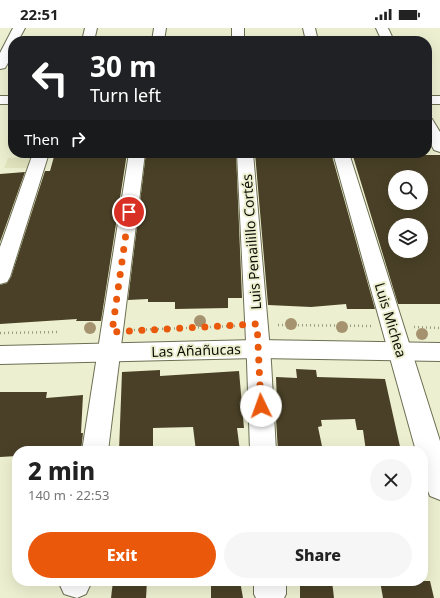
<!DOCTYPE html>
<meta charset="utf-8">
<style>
body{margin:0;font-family:"Noto Sans",sans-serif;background:#f6f6f6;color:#222;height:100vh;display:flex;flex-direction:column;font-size:15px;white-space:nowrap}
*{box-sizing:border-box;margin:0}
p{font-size:13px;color:#767676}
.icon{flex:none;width:22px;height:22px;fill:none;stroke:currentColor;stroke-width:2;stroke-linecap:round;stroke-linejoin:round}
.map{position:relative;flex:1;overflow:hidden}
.panel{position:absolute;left:12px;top:418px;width:416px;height:140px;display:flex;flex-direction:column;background:#fff;border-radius:16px;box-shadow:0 4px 16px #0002}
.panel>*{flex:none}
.guide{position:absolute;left:8px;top:8px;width:424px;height:122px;border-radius:16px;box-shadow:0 4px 16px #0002;background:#202124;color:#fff;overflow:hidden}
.controls{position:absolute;left:388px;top:142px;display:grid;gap:8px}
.controls a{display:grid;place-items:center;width:40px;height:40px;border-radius:50%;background:#fff;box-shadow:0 4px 16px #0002;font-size:20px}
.pin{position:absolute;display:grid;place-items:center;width:34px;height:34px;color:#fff;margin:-17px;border:2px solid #fff;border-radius:50%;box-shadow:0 1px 4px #0007}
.me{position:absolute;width:44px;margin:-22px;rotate:357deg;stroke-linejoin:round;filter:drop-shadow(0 0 3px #0008)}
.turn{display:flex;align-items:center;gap:14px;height:84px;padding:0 16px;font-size:18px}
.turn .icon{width:52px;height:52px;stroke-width:2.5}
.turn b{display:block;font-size:28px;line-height:34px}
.then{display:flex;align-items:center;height:38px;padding:0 16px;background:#0003;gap:8px;font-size:15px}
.round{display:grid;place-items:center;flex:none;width:42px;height:42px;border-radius:21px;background:#f6f6f6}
.overview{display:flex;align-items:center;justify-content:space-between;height:68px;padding:0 16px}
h1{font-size:24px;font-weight:800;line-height:30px}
.button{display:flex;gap:8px;margin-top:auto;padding:8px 16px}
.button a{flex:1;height:46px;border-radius:24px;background:#ea580c;color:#fff;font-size:16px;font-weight:800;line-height:46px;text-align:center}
.button a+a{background:#f6f6f6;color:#222}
.status{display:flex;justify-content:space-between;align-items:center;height:28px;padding:0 20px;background:#fff;direction:ltr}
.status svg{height:11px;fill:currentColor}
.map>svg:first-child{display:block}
</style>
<div class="status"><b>22:51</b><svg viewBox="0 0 49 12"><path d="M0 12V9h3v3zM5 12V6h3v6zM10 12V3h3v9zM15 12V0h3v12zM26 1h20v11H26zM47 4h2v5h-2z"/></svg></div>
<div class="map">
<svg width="440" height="570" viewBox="0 0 440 570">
<rect width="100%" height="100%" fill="#edf0d0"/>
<!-- built -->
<polygon fill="#e2e4be" points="31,129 27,140 4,140 8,130"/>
<!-- building -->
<g fill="#4a4027" fill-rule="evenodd">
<polygon points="55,125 127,125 101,293 76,293 77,291 0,296 0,257 7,255 11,249 45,143 50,143"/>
<polygon points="146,125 236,125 242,270 228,270 228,280 175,281 175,274 148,274 148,271 128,272"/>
<polygon points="255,125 283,125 283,128 332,128 375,281 347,281 346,276 311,279 268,277"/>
<path d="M352,125H385L386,127H440V276H398ZM395,149H421V175H395ZM395,197H421V223H395Z"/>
<polygon points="25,144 0,214 0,146"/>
<polygon points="296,341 316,342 317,349 385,351 401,423 366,423 363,402 357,402 355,391 321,392 322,398 318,399 323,423 278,423 275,375 277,375 276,349 297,350"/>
<polygon points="160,342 160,348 239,343 244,400 237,400 240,423 196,423 193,399 153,400 153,423 119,423 122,344"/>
<polygon points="0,364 47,364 46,370 83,367 81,405 83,405 81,423 17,423 17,428 0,429"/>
<polygon points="113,553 147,553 146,570 111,570"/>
<polygon points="211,553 240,553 243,570 211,570"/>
<polygon points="300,553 332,553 334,570 300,570"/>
<polygon points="380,553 430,553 434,570 383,570"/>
</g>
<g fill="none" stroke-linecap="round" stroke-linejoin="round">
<!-- minor casing -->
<g stroke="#6d6f53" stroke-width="2">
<g id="minor">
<path d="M13,0H25L18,13H13C13,24 11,31 5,40L0,41V25Z"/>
<polygon points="85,0 97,0 94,13 82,13"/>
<polygon points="154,0 166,0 164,13 152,13"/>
<rect x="232" y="0" width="12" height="13"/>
<polygon points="303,0 315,0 318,13 306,13"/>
<polygon points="376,0 388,0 394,13 382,13"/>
<rect x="0" y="68" width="13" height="8"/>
<rect x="427" y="68" width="13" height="8"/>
<polygon points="427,89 432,91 440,104 440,124 434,122 427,109"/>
<polygon points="33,125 49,125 10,249 7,254 0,256 0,219"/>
<polygon points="129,125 145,125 108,423 82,423"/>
<polygon points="237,125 253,125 271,334 276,423 250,423 247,334"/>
<path d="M333,125H349L440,413V472L430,468C423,452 423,439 423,423H416Z"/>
<polygon points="60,553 92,553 86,566 77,570 64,566 59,555"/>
<polygon points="254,553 286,553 286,566 284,570 256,570 254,566"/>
</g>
</g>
<!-- tertiary casing -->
<g stroke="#6d6f53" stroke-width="2">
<polygon id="tertiary" points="258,312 440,315 440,333 258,330 0,336 0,318"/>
</g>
<!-- path -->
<g stroke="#9a9c85" stroke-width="2.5" stroke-dasharray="1 3" stroke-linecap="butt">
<polyline points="278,297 371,298"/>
<polyline points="414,299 440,300"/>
<polyline points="134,302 235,298"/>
<polyline points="0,305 59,304"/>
</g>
<!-- minor -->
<use href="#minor" fill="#fff" fill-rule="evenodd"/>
<!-- tertiary -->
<use href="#tertiary" fill="#fff" fill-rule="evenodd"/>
</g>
<!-- trees -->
<g fill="#a5926f">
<circle cx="200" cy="293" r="6"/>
<circle cx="291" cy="296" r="6"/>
<circle cx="342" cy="299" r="6"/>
<circle cx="90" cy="300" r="6"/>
<circle cx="422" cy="306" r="6"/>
</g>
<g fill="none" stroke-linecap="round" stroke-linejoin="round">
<!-- route -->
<polyline stroke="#ea580c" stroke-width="7" stroke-dasharray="0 12.6" points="129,184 112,304 257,296 261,378"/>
</g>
<g text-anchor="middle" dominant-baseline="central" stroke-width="4" stroke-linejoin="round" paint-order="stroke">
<!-- street labels -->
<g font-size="14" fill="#0d0e05" stroke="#edf0d0">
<text transform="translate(251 214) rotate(-94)">Luis Penailillo Cortés</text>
<text transform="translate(391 292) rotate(73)">Luis Michea</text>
<text transform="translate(196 322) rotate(-2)">Las Añañucas</text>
</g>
</g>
</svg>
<div class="controls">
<a><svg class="icon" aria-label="search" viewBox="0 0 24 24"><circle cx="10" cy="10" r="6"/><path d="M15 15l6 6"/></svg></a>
<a><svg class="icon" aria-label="layers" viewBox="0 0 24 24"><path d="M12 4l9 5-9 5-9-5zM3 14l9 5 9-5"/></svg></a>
</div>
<div class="pin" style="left:129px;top:184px;background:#d93025"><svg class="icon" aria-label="arrive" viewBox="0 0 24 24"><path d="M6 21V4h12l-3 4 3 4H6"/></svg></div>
<svg class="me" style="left:261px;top:378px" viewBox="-20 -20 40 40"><circle r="19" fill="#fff"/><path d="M0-13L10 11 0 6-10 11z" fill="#ea580c"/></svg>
<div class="guide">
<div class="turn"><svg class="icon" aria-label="left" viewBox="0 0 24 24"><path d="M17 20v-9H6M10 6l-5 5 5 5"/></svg><div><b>30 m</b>Turn left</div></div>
<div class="then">Then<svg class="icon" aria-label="right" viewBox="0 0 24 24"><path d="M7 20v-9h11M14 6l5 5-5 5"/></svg></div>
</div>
<section class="panel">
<div class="overview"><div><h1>2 min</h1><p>140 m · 22:53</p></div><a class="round"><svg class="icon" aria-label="close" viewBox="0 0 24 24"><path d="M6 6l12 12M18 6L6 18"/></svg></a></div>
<div class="button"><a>Exit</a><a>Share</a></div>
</section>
</div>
